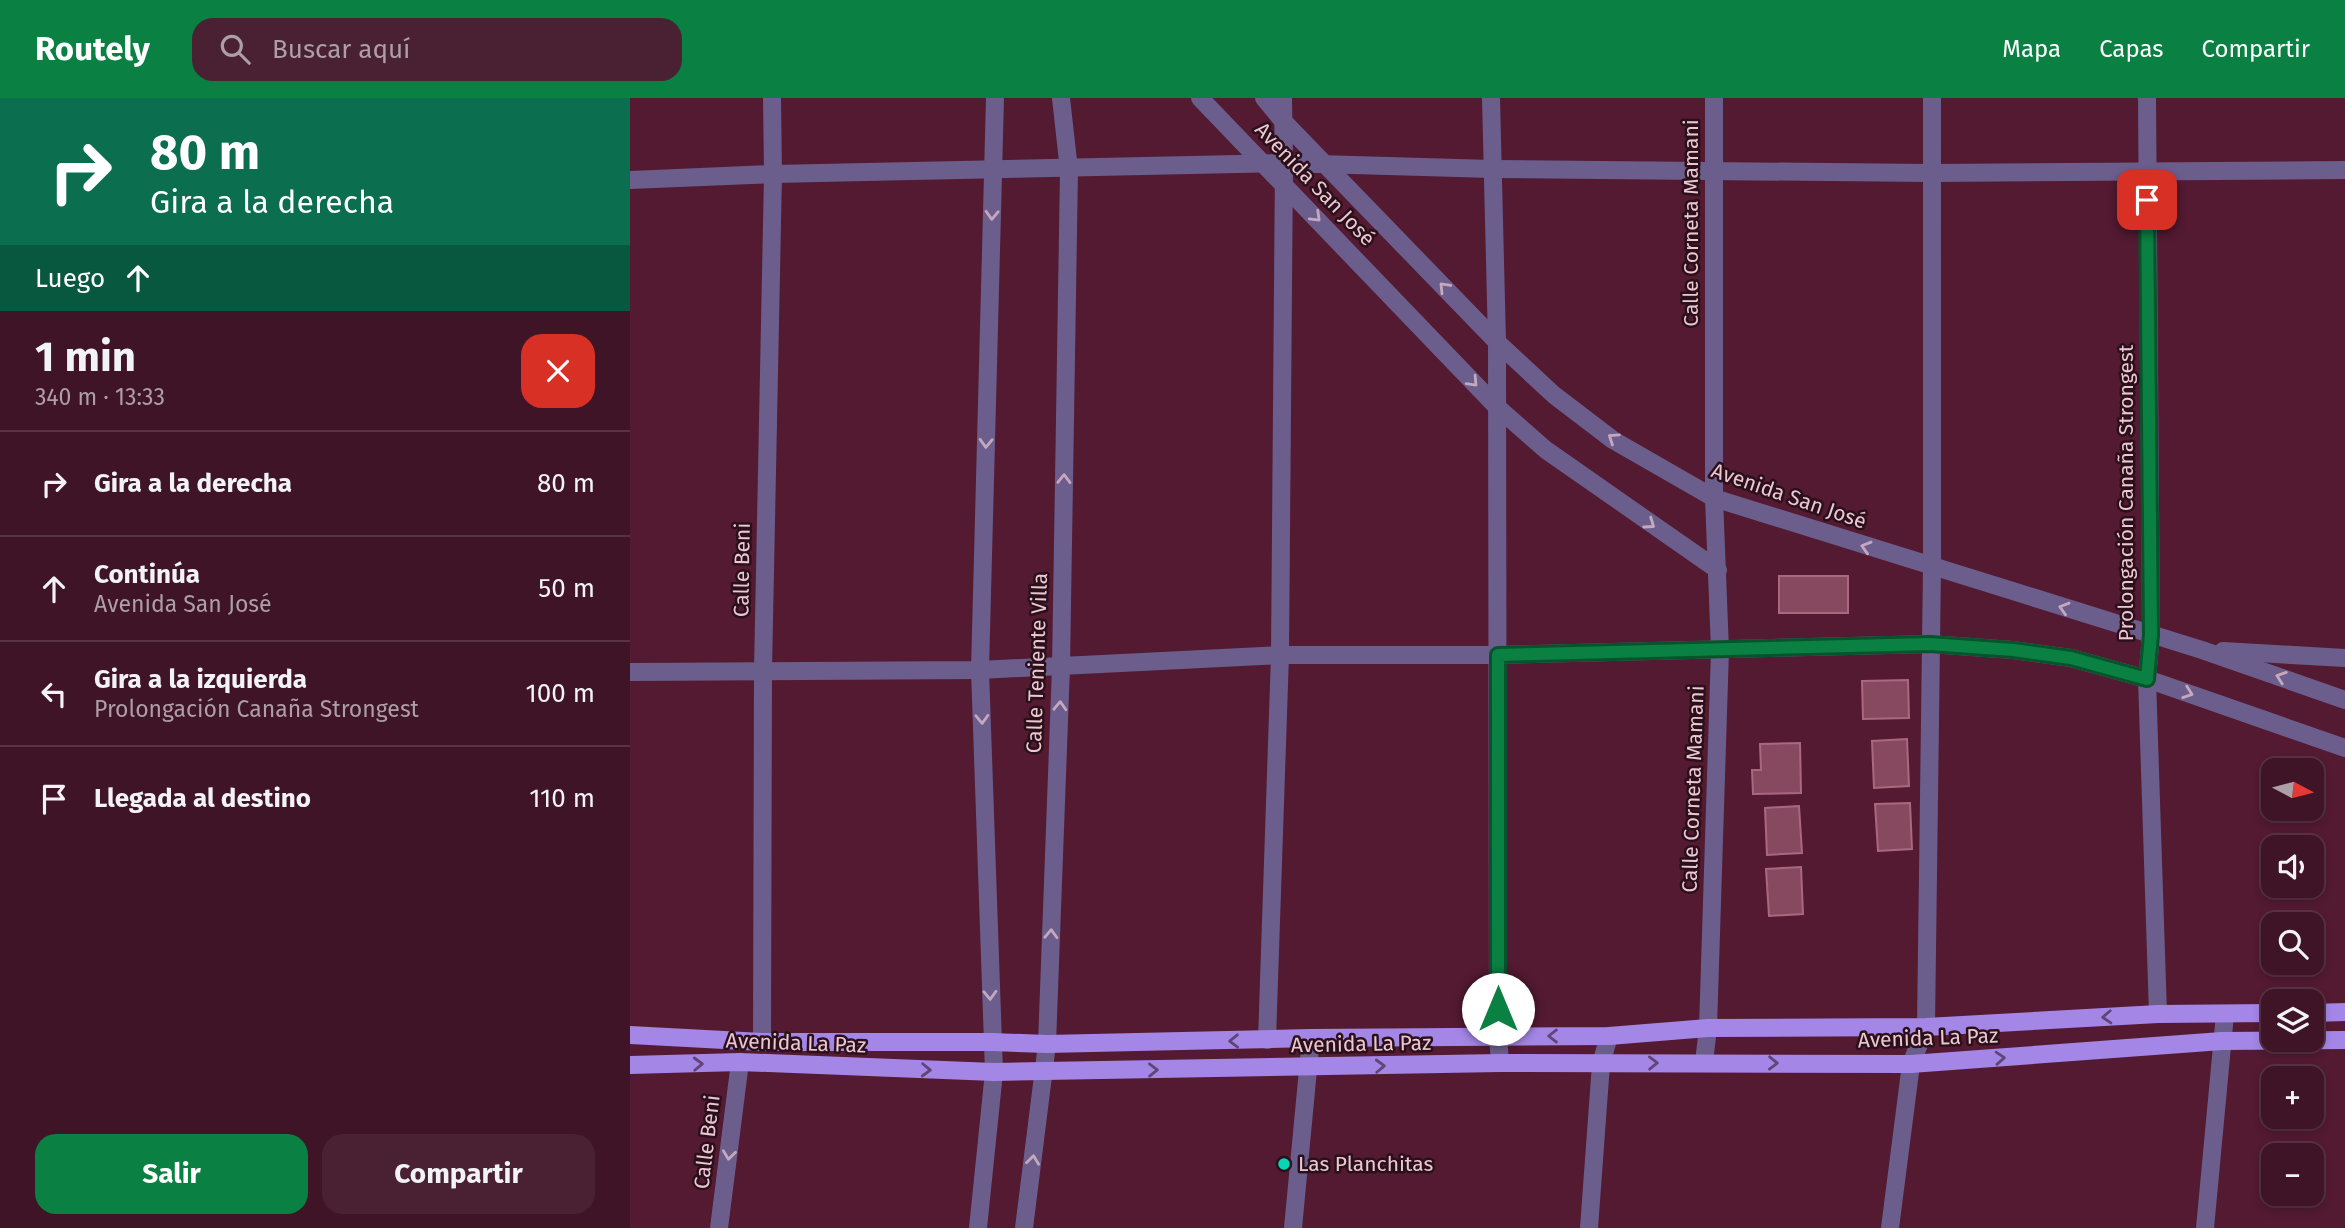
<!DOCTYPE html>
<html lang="es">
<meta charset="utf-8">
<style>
body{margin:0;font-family:"Fira Sans",sans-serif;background:#492132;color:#f1f3f6;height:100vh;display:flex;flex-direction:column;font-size:26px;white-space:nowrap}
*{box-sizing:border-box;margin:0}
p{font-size:23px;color:#ad9ea7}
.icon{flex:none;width:38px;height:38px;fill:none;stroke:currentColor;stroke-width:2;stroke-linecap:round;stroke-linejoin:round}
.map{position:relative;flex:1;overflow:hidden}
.side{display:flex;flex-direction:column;background:#3e1426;width:630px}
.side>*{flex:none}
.top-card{background:#0b6e4f;color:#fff;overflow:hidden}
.needle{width:46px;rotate:97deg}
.controls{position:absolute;left:1631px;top:660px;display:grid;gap:14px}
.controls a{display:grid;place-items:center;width:63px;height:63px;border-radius:14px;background:#3e1426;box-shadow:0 4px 10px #0003,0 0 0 2px #573343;font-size:35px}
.pin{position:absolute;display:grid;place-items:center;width:60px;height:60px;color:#fff;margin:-30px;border-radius:14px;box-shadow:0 4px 10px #0006}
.me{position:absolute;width:77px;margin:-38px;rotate:0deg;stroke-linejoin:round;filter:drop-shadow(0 0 5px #0008)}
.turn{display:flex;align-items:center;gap:24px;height:147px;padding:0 35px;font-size:32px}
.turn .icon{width:91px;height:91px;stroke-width:2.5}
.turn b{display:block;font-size:49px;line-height:60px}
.then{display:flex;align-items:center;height:66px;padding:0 35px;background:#0003;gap:14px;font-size:26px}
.round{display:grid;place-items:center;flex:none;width:74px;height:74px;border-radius:21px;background:#492132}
.overview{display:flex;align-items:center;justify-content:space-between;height:119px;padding:0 35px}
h1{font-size:42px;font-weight:700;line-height:52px}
.primary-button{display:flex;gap:14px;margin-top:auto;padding:14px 35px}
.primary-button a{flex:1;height:80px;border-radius:21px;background:#0b8043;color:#fff;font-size:28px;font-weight:700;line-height:80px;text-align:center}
.primary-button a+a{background:#492132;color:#f1f3f6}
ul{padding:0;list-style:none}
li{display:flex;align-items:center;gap:21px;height:105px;padding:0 35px;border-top:2px solid #573343}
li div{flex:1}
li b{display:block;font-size:26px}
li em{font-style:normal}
header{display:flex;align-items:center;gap:42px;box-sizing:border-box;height:98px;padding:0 35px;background:#0b8043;color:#fff}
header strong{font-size:33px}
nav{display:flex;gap:38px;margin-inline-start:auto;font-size:24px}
.search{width:490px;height:63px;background:#492132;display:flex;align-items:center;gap:18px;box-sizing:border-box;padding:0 24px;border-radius:21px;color:#ad9ea7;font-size:26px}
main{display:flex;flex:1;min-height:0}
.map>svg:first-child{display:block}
</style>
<header>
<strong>Routely</strong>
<div class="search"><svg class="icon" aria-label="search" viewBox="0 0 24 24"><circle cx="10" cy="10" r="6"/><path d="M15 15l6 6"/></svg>Buscar aquí</div>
<nav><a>Mapa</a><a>Capas</a><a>Compartir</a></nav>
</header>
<main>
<section class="side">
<div class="top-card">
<div class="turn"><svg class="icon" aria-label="right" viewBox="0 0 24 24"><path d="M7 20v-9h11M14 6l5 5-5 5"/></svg><div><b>80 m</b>Gira a la derecha</div></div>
<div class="then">Luego<svg class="icon" aria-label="ahead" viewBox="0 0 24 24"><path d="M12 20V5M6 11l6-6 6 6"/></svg></div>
</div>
<div class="overview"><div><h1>1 min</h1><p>340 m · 13:33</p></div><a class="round" style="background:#d93025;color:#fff"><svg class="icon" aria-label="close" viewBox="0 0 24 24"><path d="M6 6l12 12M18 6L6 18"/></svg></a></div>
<ul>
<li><svg class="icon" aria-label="right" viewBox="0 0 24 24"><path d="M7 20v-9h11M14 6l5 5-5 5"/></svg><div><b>Gira a la derecha</b></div><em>80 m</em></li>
<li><svg class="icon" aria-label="ahead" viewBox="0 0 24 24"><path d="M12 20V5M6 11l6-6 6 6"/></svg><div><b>Continúa</b><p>Avenida San José</p></div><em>50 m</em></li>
<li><svg class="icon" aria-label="left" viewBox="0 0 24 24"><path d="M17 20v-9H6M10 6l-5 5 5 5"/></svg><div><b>Gira a la izquierda</b><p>Prolongación Canaña Strongest</p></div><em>100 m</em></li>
<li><svg class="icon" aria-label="arrive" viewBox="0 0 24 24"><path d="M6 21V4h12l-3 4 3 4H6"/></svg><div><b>Llegada al destino</b></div><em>110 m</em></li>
</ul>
<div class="primary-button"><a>Salir</a><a>Compartir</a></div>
</section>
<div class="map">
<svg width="1715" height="1130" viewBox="0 0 1715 1130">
<rect width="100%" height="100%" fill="#531a32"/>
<!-- building -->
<g fill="#874960" stroke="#aa6880" stroke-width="2">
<rect x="1149" y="478" width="69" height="37"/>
<polygon points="1278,582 1279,620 1233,621 1232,583"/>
<polygon points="1277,641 1279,688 1244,690 1242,643"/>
<polygon points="1170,645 1171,695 1123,696 1122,672 1131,672 1130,646"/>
<polygon points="1280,705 1282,751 1248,753 1245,706"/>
<polygon points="1169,708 1172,755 1137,757 1135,710"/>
<polygon points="1171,769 1173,816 1139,818 1136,771"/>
</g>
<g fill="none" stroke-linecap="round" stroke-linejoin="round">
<!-- minor -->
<g stroke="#6b5e8c" stroke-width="18">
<polyline points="570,0 867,309 916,352 1088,472"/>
<polyline points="634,0 653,23 867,244 924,297 983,342 1084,400 1572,552 1715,602"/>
<polyline points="861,0 867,244 868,938 870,965"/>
<polyline points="1517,0 1521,537 1517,581 1528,916"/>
<polyline points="0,82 143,76 654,65 862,71 1300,75 1715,72"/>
<polyline points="1593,553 1715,560"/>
<polyline points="0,574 350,572 650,557 868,557 1300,546 1383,552 1441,560 1517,581 1715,650"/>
<polyline points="637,942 650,557 654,65 653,0"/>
<polyline points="132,944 133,572 143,76 142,0"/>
<polyline points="1074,964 1078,930 1090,552 1084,400 1084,0"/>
<polyline points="89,1130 110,964"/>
<polyline points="348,1130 364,974 350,572 365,0"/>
<polyline points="394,1130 417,946 431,569 439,72 431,0"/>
<polyline points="663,1130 681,940"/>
<polyline points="959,1130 971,966 979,938"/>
<polyline points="1260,1130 1281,966 1296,929 1302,469 1302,0"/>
<polyline points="1575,1130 1595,916"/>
</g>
<!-- major -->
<g stroke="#a486e6" stroke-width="18">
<polyline points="1682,915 1715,914"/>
<polyline points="0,937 132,944 362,944 417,946 681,940 979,938 1078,930 1296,929 1528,916 1643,915"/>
<polyline points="0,967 110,964 364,974 870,965 1281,966 1592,943 1715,942"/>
</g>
</g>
<!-- one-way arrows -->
<defs><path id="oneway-chevron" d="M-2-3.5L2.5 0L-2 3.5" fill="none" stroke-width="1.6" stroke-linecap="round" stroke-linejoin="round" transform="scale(1.75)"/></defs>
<g stroke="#c5a8bd">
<use href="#oneway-chevron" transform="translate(362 117) rotate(92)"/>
<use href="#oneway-chevron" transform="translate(686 119) rotate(44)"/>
<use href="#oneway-chevron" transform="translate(814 189) rotate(-134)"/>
<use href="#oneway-chevron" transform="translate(843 284) rotate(47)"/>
<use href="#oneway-chevron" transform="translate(983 340) rotate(-146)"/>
<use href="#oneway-chevron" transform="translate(356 345) rotate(92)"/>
<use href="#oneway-chevron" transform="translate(434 381) rotate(-89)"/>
<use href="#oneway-chevron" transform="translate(1020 426) rotate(35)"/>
<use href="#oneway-chevron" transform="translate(1236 449) rotate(-163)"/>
<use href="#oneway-chevron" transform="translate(1434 510) rotate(-163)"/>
<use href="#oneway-chevron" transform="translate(1651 579) rotate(-161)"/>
<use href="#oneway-chevron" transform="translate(1558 595) rotate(19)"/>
<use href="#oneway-chevron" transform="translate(430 608) rotate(-88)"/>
<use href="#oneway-chevron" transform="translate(352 621) rotate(88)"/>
<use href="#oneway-chevron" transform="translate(421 836) rotate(-88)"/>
<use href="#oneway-chevron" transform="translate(360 897) rotate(88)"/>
<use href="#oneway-chevron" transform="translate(99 1057) rotate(97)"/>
<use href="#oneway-chevron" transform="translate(403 1062) rotate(-83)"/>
</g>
<g stroke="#604576">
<use href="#oneway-chevron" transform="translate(1477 919) rotate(177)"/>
<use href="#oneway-chevron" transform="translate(923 938) rotate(-180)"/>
<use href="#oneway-chevron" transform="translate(604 943) rotate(179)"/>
<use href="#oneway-chevron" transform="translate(1370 960) rotate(-4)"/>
<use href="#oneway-chevron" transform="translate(1023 965) rotate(-1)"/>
<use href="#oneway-chevron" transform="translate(1143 965) rotate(1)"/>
<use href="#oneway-chevron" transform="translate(68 966) rotate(-2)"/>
<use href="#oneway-chevron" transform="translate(750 968) rotate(-2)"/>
<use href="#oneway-chevron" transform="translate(296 972) rotate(2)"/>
<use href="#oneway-chevron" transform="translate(523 972) rotate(-1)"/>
</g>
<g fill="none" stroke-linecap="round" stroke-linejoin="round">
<!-- route casing -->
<g stroke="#07532c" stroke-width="18">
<polyline id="route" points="868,911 868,557 1300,546 1383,552 1441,560 1517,581 1521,537 1517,102"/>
</g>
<!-- route -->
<use href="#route" stroke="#0b8043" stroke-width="12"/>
</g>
<!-- markers -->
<circle fill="#06d5b6" stroke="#29101a" stroke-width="2.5" cx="654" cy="1066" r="7"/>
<g text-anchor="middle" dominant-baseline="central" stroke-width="5" stroke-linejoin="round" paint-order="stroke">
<!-- street labels -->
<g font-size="21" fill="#ecc7d2" stroke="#29101a">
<text transform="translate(685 86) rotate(46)">Avenida San José</text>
<text transform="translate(1061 125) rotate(-90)">Calle Corneta Mamani</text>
<text transform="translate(1496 395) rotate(-90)">Prolongación Canaña Strongest</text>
<text transform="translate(1159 398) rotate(19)">Avenida San José</text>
<text transform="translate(112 472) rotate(-89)">Calle Beni</text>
<text transform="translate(407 565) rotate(-88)">Calle Teniente Villa</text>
<text transform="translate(1063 691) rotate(-88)">Calle Corneta Mamani</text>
<text transform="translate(1298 940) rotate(-2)">Avenida La Paz</text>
<text transform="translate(166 945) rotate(2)">Avenida La Paz</text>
<text transform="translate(731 946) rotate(-1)">Avenida La Paz</text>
<text transform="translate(77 1044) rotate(-83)">Calle Beni</text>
</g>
<!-- poi labels -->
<g font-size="21" fill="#ecc7d2" stroke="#29101a" text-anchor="start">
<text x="668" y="1066">Las Planchitas</text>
</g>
</g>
</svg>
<div class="controls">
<a><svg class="needle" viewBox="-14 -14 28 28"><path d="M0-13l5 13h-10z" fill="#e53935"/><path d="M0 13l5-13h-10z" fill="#ad9ea7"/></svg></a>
<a><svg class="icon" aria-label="sound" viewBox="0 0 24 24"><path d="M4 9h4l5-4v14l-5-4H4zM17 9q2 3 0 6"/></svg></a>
<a><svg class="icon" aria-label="search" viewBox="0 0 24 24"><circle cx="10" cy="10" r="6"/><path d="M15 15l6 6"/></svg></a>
<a><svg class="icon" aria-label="layers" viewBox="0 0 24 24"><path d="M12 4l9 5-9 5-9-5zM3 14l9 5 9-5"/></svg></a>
<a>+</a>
<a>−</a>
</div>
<div class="pin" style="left:1517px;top:102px;background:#d93025"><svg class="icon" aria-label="arrive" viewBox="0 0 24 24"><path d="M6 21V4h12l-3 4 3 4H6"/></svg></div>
<svg class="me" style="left:868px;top:911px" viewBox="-20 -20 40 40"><circle r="19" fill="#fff"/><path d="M0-13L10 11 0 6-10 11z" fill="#0b8043"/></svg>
</div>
</main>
